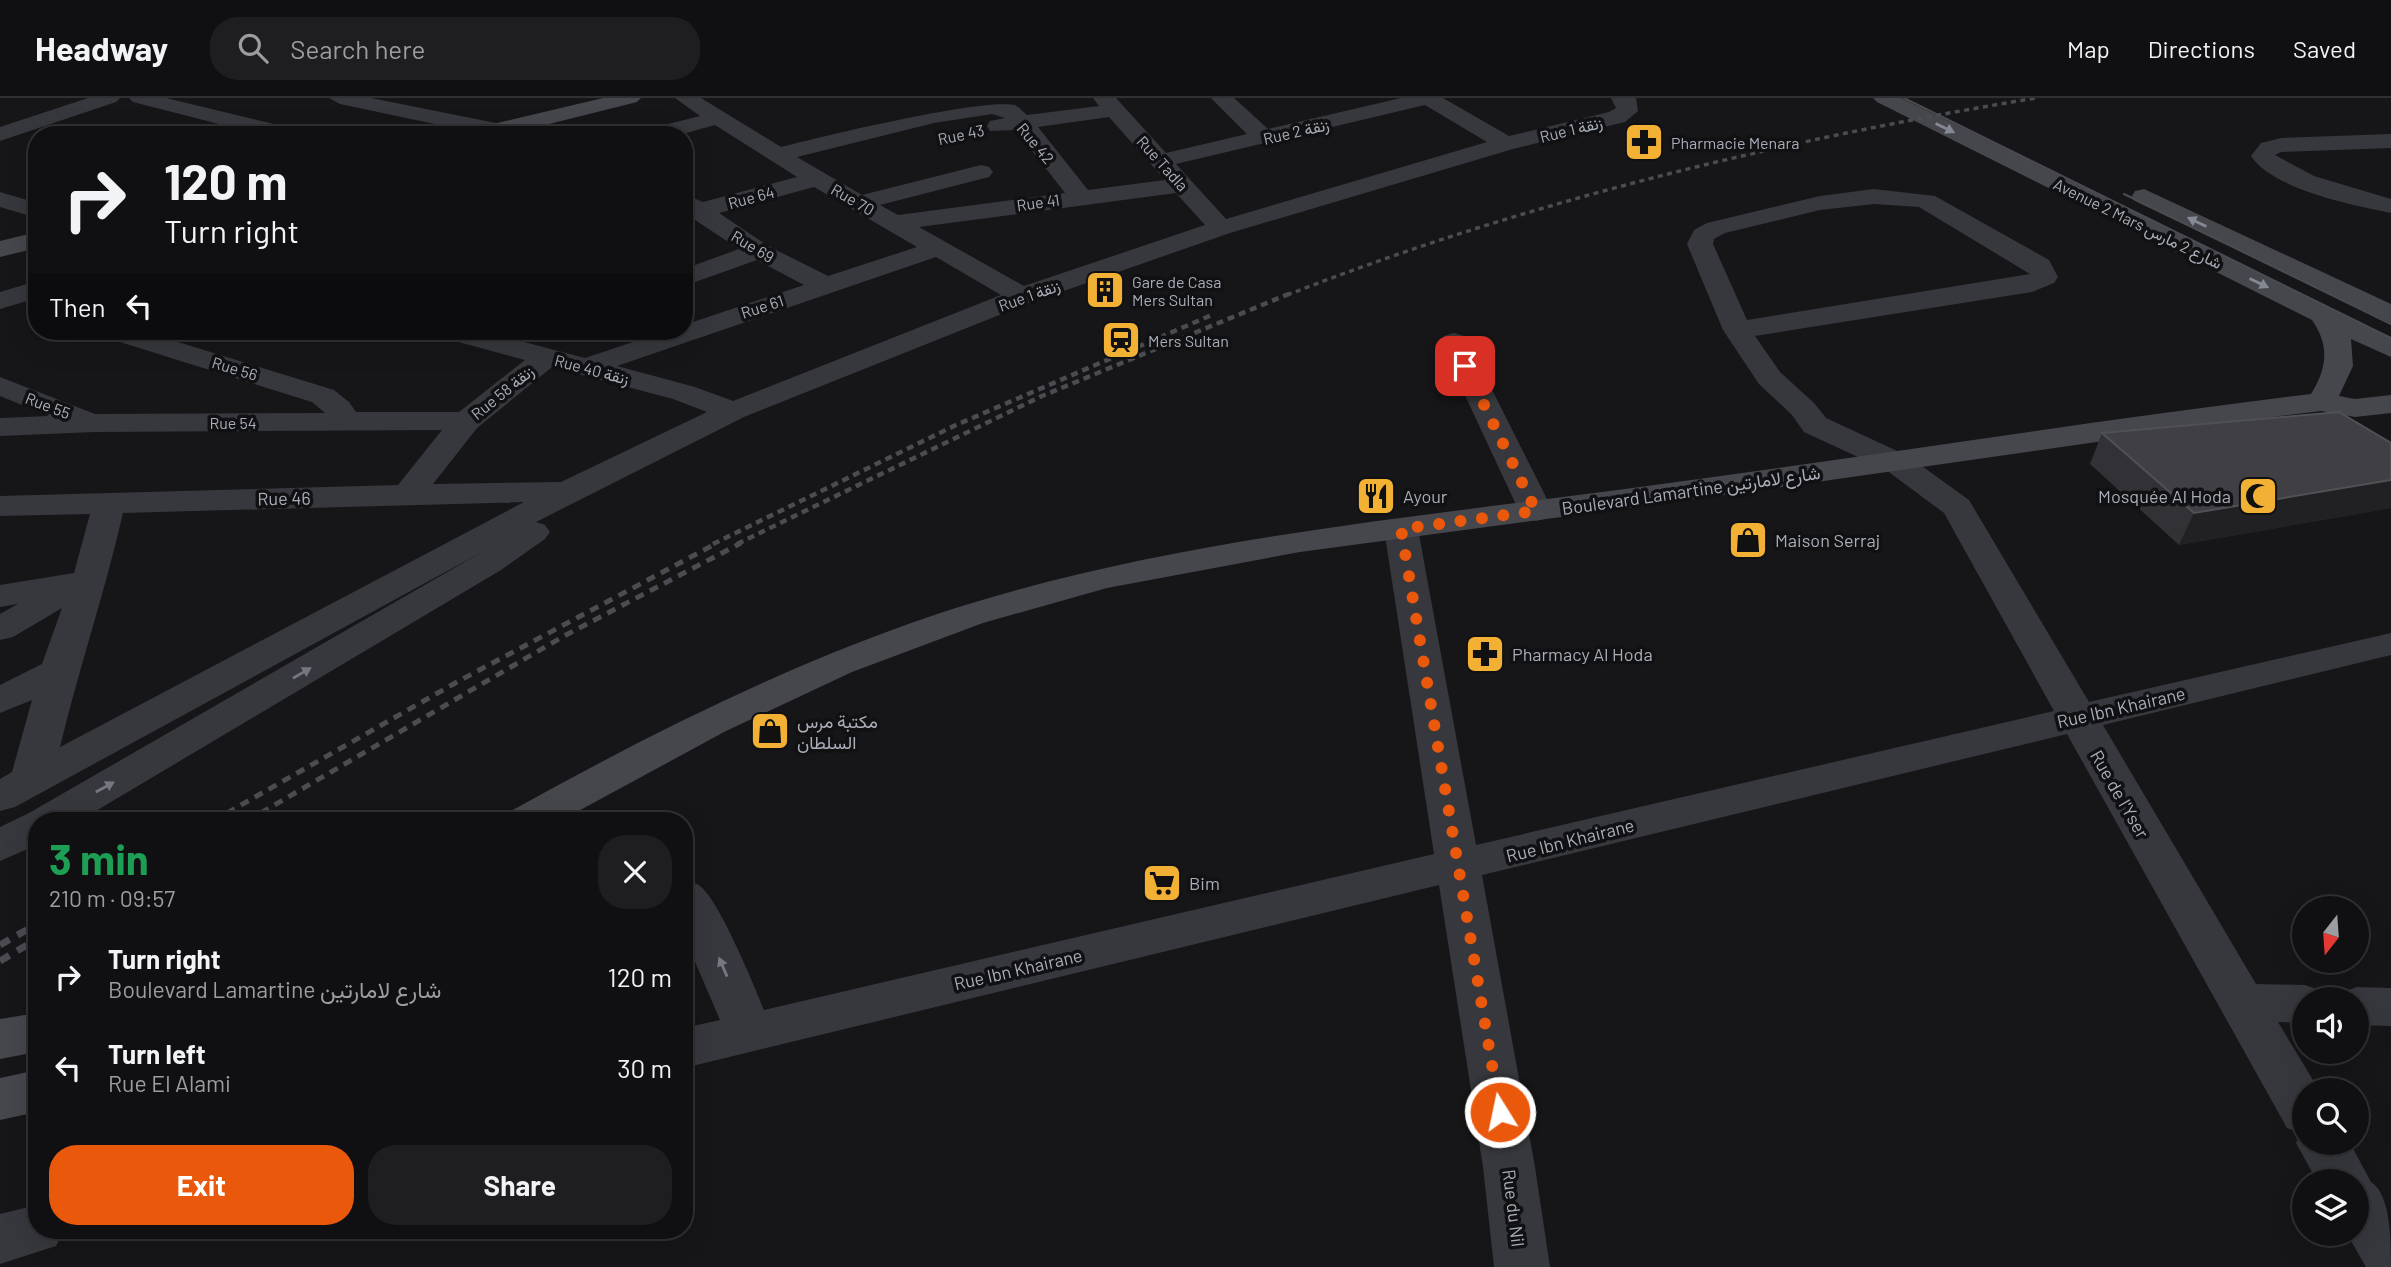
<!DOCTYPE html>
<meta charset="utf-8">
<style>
body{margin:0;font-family:Barlow,Vazirmatn,sans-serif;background:#1e1e20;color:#f1f3f6;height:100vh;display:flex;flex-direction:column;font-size:26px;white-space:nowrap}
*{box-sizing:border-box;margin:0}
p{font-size:23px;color:#9c9d9f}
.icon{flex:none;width:38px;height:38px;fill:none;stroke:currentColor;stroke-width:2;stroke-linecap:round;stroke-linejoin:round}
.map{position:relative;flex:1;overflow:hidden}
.side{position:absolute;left:28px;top:714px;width:665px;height:427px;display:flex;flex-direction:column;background:#101012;border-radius:28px;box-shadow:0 7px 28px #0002,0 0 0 2px #303032}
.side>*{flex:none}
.top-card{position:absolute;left:28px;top:28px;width:665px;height:214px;border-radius:28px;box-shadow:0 7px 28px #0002,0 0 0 2px #303032;background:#101012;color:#f1f3f6;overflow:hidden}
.needle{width:46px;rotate:197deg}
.fabs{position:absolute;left:2292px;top:798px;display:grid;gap:14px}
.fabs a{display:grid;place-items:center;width:77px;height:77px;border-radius:50%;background:#101012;box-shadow:0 7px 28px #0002,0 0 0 2px #303032;font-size:35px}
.pin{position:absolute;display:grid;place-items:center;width:60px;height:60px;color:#fff;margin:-30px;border-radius:14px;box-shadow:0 4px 10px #0006}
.me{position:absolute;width:77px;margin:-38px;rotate:350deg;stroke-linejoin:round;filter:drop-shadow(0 0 5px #0008)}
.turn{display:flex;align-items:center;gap:24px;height:147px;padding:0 21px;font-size:32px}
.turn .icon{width:91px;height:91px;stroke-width:2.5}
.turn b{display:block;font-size:49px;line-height:60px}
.then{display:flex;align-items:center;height:66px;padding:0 21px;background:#0003;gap:14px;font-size:26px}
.round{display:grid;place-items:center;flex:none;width:74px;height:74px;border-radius:28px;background:#1e1e20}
.head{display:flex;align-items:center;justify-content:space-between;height:119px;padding:0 21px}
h1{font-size:42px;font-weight:700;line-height:52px;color:#1e9e55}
.cta{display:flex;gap:14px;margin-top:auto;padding:14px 21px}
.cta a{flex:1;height:80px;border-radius:28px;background:#ea580c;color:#fff;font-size:28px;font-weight:700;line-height:80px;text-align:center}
.cta a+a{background:#1e1e20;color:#f1f3f6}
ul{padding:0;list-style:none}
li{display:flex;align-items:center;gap:21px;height:91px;padding:0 21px}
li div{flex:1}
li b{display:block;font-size:26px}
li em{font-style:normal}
header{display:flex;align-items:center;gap:42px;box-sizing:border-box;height:98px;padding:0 35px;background:#101012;border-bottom:2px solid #303032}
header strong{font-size:33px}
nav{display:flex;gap:38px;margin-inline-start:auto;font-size:24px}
.search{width:490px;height:63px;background:#1e1e20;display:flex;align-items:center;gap:18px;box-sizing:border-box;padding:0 24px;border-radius:28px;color:#9c9d9f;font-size:26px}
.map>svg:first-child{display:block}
</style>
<header>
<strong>Headway</strong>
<div class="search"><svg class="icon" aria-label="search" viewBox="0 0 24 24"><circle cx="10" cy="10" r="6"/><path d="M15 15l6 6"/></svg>Search here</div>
<nav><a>Map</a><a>Directions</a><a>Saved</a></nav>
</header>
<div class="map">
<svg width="2391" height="1169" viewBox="0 0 2391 1169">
<rect width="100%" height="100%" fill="#161618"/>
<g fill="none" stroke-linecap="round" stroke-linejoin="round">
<!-- street -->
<g fill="#37383d" fill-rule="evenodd">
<polygon points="88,0 120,0 116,4 0,43 0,29"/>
<polygon points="129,0 166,0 298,32 301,37 262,37 133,4"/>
<polygon points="329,0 371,0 496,25 507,32 504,37 487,37 340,6"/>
<path d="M675,0H701L781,49C823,38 981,0 1015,7C1019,9 1023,14 1027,17L1099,8L1093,0H1116L1166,55L1247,36L1211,0H1234L1268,31L1401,0H1443L1509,38L1609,14L1616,10L1611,0H1636L1638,13L1625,24L1513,51L1230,135L1032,204L744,319L536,424L545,427L550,434L545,441L501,472L79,723H37V747L0,763V729L29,715L482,454L15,709L0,713V681L12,674L32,602L0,615V587L42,566L62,510L13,539L0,542V516L18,506L0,509V487L74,475L90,416L0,418V398L398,387L442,332L95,334L0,338V320L49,318L0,298V279L95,316L325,315L312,304L104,239L100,233H142L334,292L349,304L356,314H459L525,262L440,239L436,233H482L585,260L666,233H684V227L804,187L757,162L684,188V171L739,151L695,122L684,124V96L703,104L797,79L715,27L679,37H641L644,32L700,18ZM1425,7L1487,44L1226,121L1176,66ZM992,16L1005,20L990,23L987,28L990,33L1016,32L1065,95L898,117L880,107L989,79L993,74L989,69L981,67L862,97L797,59L934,25ZM1109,19L1165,82L1088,92L1038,29ZM814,89L917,149L828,178L768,148L719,115ZM1176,95L1205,127L1024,188L919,129ZM936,159L1001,197L733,303L695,289L617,268ZM552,269L673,301L707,314L561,384L433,386L477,330ZM524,404L60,649C79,570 105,494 123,415Z"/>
<path d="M2391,36V50L2281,54L2275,57L2314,78L2391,101V115C2353,107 2274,92 2251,58L2261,45L2281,40Z"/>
<path d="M1874,91L1935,98L2049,162L2058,179L2054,185L2032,194L1755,238L1780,274L1814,305L1826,320L1908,358L1969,402L2089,604L2391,535V557L2103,627L2256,886L2305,887L2322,893L2327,901H2305V925L2278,924L2319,992H2305V1045H2350L2371,1084C2391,1096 2391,1145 2391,1169H2366L2347,1136H2357V1083H2317L2296,1045L2301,1035L2287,1030L2067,636L1482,777L1535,1069L1550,1169H1494L1483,1069L1439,787L684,970V930L720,922L684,838V783C689,784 697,785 700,788C719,802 754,887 764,912L1434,756L1384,431L1389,424L1401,421L1413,424L1418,431L1476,747L2054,613L1944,415L1886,372L1804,334L1792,317L1759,286L1723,232L1687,146L1694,132L1707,125L1820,98ZM1874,106L1919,109L2030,176L1747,222L1713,146L1714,141L1725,135L1820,112Z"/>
<polygon points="0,94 37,105 37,120 0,109"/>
<polygon points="37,183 37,200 0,211 0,194"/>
<polygon points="1454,235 1464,238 1468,244 1553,413 1548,420 1536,423 1524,420 1519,413 1440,244 1444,238"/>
<polygon points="2357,889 2391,890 2391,928 2357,927 2357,901 2337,901 2340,895"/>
<polygon points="37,1107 37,1132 64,1132 56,1148 0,1166 0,1116"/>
</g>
<!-- secondary -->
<g fill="#45474d" fill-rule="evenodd">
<polygon points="603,0 641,0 637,4 505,37 465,37 468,32"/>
<path d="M1873,0H1901L2391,239V259L2351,241L2353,268L2339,298L2355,301L2391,297V315L2355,319L2321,313L2264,320L1740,395L1300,454L1107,490L983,525L852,574L726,633L560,723H505L511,713C655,633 804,558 962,508C1178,441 1401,421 1625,391C1853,361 2082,324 2311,296C2327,270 2330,248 2312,222L1877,4Z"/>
<polygon points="2144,91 2391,206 2391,225 2135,103 2132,98 2135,93"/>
<polygon points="37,134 37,150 0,159 0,143"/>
<polygon points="37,915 37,954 0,961 0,921"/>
<polygon points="37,972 37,1014 0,1022 0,980"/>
</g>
<!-- tram -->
<g stroke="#4a4c52" stroke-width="2">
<polyline points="1904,0 2391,240"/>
<polyline points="2124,96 2391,226"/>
</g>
<!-- rail-far3 -->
<path stroke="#4a4c52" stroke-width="3.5" stroke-dasharray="5 4.5" stroke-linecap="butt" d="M1287,197C1528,103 1781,42 2036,0"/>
<!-- rail-far2 -->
<g stroke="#4a4c52" stroke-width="4.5" stroke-dasharray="7 5" stroke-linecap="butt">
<polyline points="713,446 956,327 1214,216"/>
<polyline points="737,446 1042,298 1291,195"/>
</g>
<!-- rail-far1 -->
<g stroke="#4a4c52" stroke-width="5" stroke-dasharray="9 7" stroke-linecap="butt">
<polyline points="213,723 457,584 717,445"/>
<polyline points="247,723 564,538 741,445"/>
</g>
<!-- rail -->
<g stroke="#4a4c52" stroke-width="7" stroke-dasharray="11 9" stroke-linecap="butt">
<polyline points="0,847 37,826"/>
<polyline points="0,863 37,841"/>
</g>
</g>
<!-- wall -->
<polygon fill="#323236" points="2102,335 2391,345 2391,410 2179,447 2090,366"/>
<!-- shaded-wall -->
<polygon fill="#212124" points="2391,382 2391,410 2179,447 2194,415"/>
<!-- building -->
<polygon fill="#3f3f44" stroke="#4f5156" stroke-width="2" points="2339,314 2391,345 2391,382 2194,415 2102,335"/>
<!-- one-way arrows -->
<defs><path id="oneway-solid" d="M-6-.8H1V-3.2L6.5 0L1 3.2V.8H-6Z" transform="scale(1.75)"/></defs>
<g fill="#858993">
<use href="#oneway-solid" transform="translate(1945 30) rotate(26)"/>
<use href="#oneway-solid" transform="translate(2197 124) rotate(-154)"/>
<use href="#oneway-solid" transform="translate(2259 185) rotate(26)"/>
</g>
<g fill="#757881">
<use href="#oneway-solid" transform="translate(302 575) rotate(-30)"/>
<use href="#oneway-solid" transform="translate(105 689) rotate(-29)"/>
<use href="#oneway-solid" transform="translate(723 869) rotate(-113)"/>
</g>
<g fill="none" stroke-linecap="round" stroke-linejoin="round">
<!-- route -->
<polyline stroke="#ea580c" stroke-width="12" stroke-dasharray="0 21.6" points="1465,268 1536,413 1401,431 1500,1014"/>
</g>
<!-- icons -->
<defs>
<g id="pharmacy-square" transform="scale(2.0125)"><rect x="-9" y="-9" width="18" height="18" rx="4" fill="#f2b134" stroke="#111113"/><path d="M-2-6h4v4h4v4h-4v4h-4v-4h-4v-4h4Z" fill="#111"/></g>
<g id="building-square" transform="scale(2.0125)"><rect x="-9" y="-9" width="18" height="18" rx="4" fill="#f2b134" stroke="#111113"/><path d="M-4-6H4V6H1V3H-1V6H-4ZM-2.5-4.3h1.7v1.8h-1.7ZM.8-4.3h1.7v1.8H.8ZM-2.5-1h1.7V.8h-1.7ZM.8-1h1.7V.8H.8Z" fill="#111"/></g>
<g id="station-square" transform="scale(2.0125)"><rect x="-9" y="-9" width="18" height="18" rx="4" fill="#f2b134" stroke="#111113"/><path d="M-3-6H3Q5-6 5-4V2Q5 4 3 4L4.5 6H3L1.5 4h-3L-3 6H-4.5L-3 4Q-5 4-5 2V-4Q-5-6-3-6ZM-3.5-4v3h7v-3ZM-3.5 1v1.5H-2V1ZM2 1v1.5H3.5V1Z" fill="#111"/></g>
<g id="restaurant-square" transform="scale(2.0125)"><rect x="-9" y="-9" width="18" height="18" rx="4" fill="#f2b134" stroke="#111113"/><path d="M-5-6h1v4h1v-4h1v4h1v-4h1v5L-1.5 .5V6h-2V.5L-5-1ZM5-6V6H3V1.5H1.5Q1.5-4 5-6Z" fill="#111"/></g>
<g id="mosque-square" transform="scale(2.0125)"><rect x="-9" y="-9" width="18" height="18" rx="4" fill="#f2b134" stroke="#111113"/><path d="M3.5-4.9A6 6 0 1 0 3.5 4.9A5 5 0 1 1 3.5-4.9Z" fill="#111"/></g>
<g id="shop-square" transform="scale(2.0125)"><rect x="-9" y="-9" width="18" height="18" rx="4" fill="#f2b134" stroke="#111113"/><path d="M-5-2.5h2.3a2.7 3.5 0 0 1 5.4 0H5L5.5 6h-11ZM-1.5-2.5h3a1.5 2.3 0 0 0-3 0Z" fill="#111"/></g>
<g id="supermarket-square" transform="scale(2.0125)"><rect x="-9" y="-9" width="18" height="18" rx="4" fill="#f2b134" stroke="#111113"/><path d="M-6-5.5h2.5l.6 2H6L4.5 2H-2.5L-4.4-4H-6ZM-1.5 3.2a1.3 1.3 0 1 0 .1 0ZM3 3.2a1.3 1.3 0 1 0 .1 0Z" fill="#111"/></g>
</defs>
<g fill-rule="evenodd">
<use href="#pharmacy-square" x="1644" y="44"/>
<use href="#building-square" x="1105" y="192"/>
<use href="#station-square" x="1121" y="242"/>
<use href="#restaurant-square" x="1376" y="398"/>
<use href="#mosque-square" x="2258" y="398"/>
<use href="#shop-square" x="1748" y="442"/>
<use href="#pharmacy-square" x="1485" y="556"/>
<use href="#shop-square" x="770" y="633"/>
<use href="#supermarket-square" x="1162" y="785"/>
</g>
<g text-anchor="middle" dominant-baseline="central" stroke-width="7" stroke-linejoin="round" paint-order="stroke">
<!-- far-street labels -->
<g font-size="16" fill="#a8adb8" stroke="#111113">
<text transform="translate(1571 31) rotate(-14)">Rue 1 زنقة</text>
<text transform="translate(1296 33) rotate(-13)">Rue 2 زنقة</text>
<text transform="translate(961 36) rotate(-12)">Rue 43</text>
<text transform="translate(1036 45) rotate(50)">Rue 42</text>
<text transform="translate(1163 65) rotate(48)">Rue Tadla</text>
<text transform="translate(751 99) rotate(-15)">Rue 64</text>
<text transform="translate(853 101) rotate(30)">Rue 70</text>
<text transform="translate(1038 104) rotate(-8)">Rue 41</text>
<text transform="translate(2138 125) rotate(26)">Avenue 2 Mars شارع 2 مارس</text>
<text transform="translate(753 148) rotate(31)">Rue 69</text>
<text transform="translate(1029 197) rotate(-20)">Rue 1 زنقة</text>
<text transform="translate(762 208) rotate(-18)">Rue 61</text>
<text transform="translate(235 270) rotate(17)">Rue 56</text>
<text transform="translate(592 271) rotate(15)">Rue 40 زنقة</text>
<text transform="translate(502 294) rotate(-39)">Rue 58 زنقة</text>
<text transform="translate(48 307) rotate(21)">Rue 55</text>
<text x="233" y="324">Rue 54</text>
</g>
<!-- far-poi labels -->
<g font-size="16" fill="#a8adb8" stroke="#111113" text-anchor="start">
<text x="1671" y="44">Pharmacie Menara</text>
<text x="1132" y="183">Gare de Casa<tspan x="1132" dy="18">Mers Sultan</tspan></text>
<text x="1148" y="242">Mers Sultan</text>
</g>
<!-- street labels -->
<g font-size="18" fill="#a8adb8" stroke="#111113">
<text transform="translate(1691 392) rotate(-8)">Boulevard Lamartine شارع لامارتين</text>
<text transform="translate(284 400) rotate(-1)">Rue 46</text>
<text transform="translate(2121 609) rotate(-13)">Rue Ibn Khairane</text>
<text transform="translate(2120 696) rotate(60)">Rue de l'Yser</text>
<text transform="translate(1570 742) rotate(-14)">Rue Ibn Khairane</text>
<text transform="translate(1018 871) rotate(-13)">Rue Ibn Khairane</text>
<text transform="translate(1514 1110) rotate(83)">Rue du Nil</text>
</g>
<!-- poi labels -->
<g font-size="18" fill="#a8adb8" stroke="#111113" text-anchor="start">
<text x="1403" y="398">Ayour</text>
<text x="2231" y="398" text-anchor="end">Mosquée Al Hoda</text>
<text x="1775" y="442">Maison Serraj</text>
<text x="1512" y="556">Pharmacy Al Hoda</text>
<text x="797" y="623">مكتبة مرس<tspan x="797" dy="21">السلطان</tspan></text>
<text x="1189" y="785">Bim</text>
</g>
</g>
</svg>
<div class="fabs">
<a><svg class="needle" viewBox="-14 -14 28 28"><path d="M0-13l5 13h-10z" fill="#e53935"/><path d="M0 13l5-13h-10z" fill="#9c9d9f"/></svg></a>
<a><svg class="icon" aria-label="sound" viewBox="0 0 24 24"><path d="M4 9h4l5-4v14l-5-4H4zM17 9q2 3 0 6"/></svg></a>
<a><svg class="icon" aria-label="search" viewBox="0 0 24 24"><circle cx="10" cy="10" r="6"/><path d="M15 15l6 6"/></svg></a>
<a><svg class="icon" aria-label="layers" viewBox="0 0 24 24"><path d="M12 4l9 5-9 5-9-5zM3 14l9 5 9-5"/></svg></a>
</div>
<div class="pin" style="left:1465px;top:268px;background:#d93025"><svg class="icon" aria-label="arrive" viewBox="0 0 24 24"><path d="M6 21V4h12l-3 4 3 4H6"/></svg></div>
<svg class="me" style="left:1500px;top:1014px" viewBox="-20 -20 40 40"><circle r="17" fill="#ea580c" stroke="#fff" stroke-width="3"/><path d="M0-11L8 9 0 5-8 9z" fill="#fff"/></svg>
<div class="top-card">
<div class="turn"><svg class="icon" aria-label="right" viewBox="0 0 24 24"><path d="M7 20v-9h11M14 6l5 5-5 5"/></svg><div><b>120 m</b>Turn right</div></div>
<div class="then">Then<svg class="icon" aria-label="left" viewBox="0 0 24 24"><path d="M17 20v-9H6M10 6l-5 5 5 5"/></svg></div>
</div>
<section class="side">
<div class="head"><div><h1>3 min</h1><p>210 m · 09:57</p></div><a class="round"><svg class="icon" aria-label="close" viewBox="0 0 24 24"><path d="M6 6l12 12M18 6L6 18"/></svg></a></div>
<ul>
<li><svg class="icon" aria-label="right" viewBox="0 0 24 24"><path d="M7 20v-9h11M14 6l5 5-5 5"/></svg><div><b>Turn right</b><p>Boulevard Lamartine شارع لامارتين</p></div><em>120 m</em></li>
<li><svg class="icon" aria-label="left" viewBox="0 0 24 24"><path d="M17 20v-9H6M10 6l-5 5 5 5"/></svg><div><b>Turn left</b><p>Rue El Alami</p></div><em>30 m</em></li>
</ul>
<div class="cta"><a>Exit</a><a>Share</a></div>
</section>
</div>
